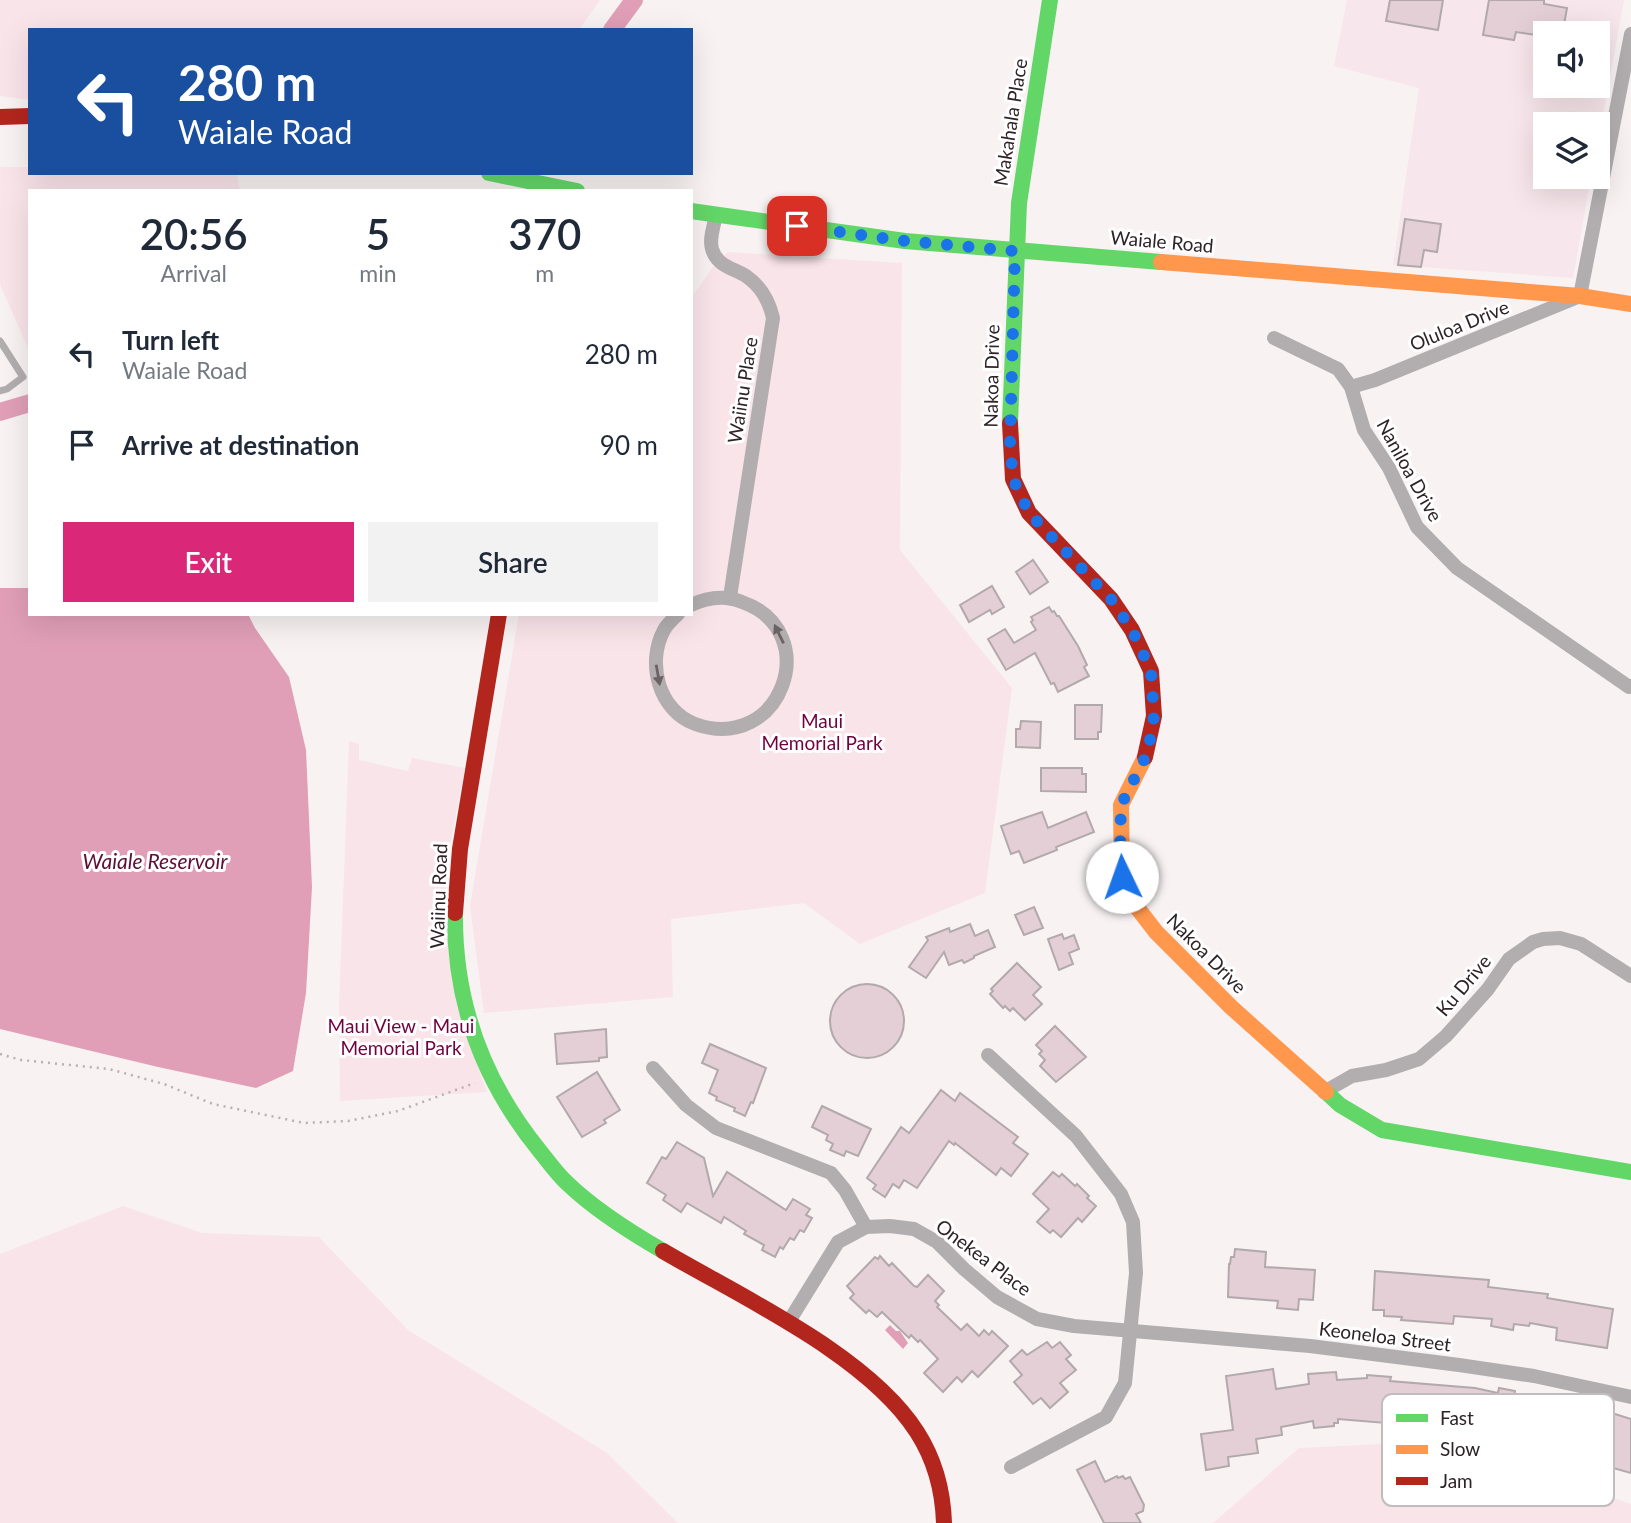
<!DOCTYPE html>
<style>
body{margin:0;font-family:Lato,sans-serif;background:#f2f2f3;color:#1f2937;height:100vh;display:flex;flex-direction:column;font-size:26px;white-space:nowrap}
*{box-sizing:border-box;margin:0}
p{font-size:23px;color:#747a83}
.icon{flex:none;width:38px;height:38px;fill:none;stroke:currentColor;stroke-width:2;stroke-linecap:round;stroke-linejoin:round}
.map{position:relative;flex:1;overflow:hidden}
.details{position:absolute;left:28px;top:189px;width:665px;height:427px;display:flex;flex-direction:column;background:#fff;border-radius:0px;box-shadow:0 7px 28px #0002}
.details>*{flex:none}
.top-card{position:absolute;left:28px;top:28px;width:665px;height:147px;border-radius:0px;box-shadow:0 7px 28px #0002;background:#1a4fa0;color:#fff;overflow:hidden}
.controls{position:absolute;left:1533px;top:21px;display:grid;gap:14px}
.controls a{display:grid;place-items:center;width:77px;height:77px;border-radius:0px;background:#fff;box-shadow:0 7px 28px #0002;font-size:35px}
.pin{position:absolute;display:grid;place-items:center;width:60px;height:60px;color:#fff;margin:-30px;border-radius:14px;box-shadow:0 4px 10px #0006}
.me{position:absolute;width:77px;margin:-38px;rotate:357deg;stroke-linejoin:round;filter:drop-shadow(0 0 5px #0008)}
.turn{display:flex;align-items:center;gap:24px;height:147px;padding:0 35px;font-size:32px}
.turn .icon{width:91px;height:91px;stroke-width:2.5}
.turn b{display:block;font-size:49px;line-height:60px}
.eta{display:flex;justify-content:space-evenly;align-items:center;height:119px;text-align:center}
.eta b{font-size:42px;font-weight:600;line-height:49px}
.cta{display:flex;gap:14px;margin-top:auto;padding:14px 35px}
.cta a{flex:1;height:80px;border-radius:0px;background:#db2777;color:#fff;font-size:28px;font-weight:600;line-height:80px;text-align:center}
.cta a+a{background:#f2f2f3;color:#1f2937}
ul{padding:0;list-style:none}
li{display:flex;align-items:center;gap:21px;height:91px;padding:0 35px}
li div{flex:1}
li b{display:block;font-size:26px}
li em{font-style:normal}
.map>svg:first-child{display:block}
</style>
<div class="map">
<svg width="1631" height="1523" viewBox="0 0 1631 1523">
<rect width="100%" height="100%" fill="#f8f2f3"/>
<!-- built -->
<path fill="#f7e6eb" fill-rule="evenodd" d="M1347,0H1624L1598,143V124H1545V177H1591L1573,278L1393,265L1419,88L1334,66ZM1545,33H1598V86H1545Z"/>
<!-- green -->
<g fill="#f9e4ea">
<polygon points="0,0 600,0 579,30 30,30 30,100 0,96"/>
<polygon points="0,167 30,167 30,173 237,173 240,191 30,191 30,353 0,284"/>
<polygon points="728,252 902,263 900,550 1012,688 985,893 860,944 804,903 671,919 673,997 484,1013 470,906 519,614 691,614 691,298 718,260"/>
<path d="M349,741L359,744V760L408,771L412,758L465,768C458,806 448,846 446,884C442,955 462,1027 487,1092L340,1101L339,1007Z"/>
<polygon points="123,1206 202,1233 319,1237 408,1330 607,1453 678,1523 0,1523 0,1254"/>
<polygon points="1406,1443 1544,1474 1631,1504 1631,1523 1213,1523 1299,1448"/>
</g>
<!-- water -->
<g fill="#e09fb7">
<polygon points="0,588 30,588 30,614 248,614 255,628 289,677 306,750 312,887 306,993 293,1071 256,1088 158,1067 0,1029"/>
<polygon points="890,1325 896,1331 900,1331 908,1343 903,1349 885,1330"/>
</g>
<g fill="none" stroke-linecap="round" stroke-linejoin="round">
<!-- canal -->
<g stroke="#e09fb7" stroke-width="18">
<polyline points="612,30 634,0"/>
<polyline points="0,412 30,403"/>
</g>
</g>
<!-- building -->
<g fill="#e4cfd6" stroke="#b2a9ac" stroke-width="2">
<polygon points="1390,0 1443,0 1438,30 1386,21"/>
<polygon points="1489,0 1544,0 1544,4 1567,8 1563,30 1546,27 1543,36 1516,32 1514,40 1483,35"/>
<polygon points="1405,219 1441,224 1437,252 1424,250 1421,267 1398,265"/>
<polygon points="1033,560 1048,582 1030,594 1016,572"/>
<polygon points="992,586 1004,607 992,614 990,610 969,622 960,605"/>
<polygon points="1049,607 1052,612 1054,611 1057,616 1059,616 1078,646 1087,665 1084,667 1089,676 1058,692 1054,683 1051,684 1035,653 1006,670 988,639 1005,629 1014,643 1036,630 1031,622 1033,620 1031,617"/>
<polygon points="1075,705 1102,705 1101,732 1098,732 1098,739 1075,739"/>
<polygon points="1021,721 1041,722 1040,748 1016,747 1016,729 1020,729"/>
<polygon points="1041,768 1082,768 1082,774 1086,774 1086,792 1041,791"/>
<polygon points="1042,812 1048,828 1086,812 1094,832 1056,847 1057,850 1024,863 1019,851 1011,854 1001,826"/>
<polygon points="1034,907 1043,928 1024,935 1015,915"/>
<polygon points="970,924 975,936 988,930 995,947 974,956 974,958 964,963 962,960 949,965 944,952 926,978 909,967 928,940 926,937 949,928 950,932"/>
<polygon points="1062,934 1064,939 1074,935 1079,949 1069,953 1073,964 1059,970 1048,939"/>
<polygon points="1017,963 1041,987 1033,995 1042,1004 1025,1020 1013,1008 1010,1011 1005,1006 1003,1008 990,994 993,991 991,989"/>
<circle cx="867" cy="1021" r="37"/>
<polygon points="1055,1026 1086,1057 1056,1082 1040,1066 1045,1060 1039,1054 1042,1051 1036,1045"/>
<polygon points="606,1029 607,1057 599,1058 599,1061 557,1064 555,1034"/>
<polygon points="710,1044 766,1068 753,1103 751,1102 745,1116 734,1111 735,1108 716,1100 717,1097 709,1093 718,1070 702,1063"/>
<polygon points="597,1072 620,1110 604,1120 606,1123 582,1137 557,1097"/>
<polygon points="941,1090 955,1101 960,1093 1018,1137 1013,1143 1028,1154 1011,1176 1001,1168 996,1175 955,1143 954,1145 949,1141 917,1188 904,1180 899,1188 893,1184 885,1197 873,1189 876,1185 867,1178 901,1127 909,1133"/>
<polygon points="822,1106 871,1129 858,1156 846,1151 844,1156 830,1150 833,1144 826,1140 828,1135 812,1127"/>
<polygon points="677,1142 704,1158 713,1196 727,1172 786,1210 793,1199 810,1209 806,1215 812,1218 804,1232 800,1230 794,1240 790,1238 783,1249 780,1247 775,1257 762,1250 764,1245 744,1234 746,1231 724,1217 721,1223 687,1203 681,1212 663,1200 666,1195 647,1183 662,1157 666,1159"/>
<polygon points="1053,1172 1059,1177 1062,1174 1075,1186 1077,1184 1089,1196 1087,1198 1096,1206 1082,1222 1078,1218 1061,1237 1053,1230 1050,1233 1037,1222 1049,1209 1033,1194"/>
<polygon points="1235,1249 1266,1252 1265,1267 1315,1270 1313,1300 1299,1299 1298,1310 1277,1308 1278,1301 1228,1297 1229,1264 1230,1264 1231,1257 1234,1257"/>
<polygon points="880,1256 889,1266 892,1263 914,1286 917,1287 928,1275 944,1291 935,1301 939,1305 937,1307 961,1330 967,1324 979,1336 984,1330 989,1335 992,1331 1008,1346 978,1377 972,1371 962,1382 957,1377 943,1392 924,1373 938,1359 920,1340 918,1342 911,1335 909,1338 882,1312 877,1317 869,1310 866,1313 850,1298 854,1294 847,1286 875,1257 878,1259"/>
<polygon points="1375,1271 1489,1280 1488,1287 1548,1294 1547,1298 1613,1309 1607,1348 1556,1340 1557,1328 1530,1323 1529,1326 1514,1324 1513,1330 1491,1326 1492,1319 1454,1316 1453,1324 1401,1320 1402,1317 1384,1316 1384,1310 1373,1310"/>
<polygon points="1047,1342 1052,1348 1060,1342 1071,1355 1066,1359 1076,1370 1060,1383 1068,1392 1050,1408 1041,1398 1033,1404 1014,1382 1022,1375 1010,1361 1022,1350 1027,1355"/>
<polygon points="1273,1369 1276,1389 1309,1384 1308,1374 1336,1372 1337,1380 1367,1378 1367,1375 1391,1377 1390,1381 1475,1388 1498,1393 1499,1388 1515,1391 1514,1397 1526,1399 1520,1432 1515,1431 1514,1440 1480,1435 1482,1427 1477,1426 1479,1411 1451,1409 1449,1430 1424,1429 1425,1407 1396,1405 1396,1412 1387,1411 1386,1423 1338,1419 1338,1423 1334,1423 1334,1426 1314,1428 1313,1421 1281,1427 1282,1435 1256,1439 1258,1453 1228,1457 1229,1466 1206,1470 1201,1434 1233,1430 1226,1376"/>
<polygon points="1599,1409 1631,1419 1631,1473 1585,1460"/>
<polygon points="1095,1461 1105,1482 1117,1476 1118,1478 1123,1476 1125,1479 1130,1477 1144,1505 1143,1511 1136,1514 1141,1523 1104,1523 1077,1470"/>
</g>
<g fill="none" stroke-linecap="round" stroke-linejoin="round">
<!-- path -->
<polyline stroke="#b6b1b2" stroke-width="2.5" stroke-dasharray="2 5" stroke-linecap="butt" points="0,1054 21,1060 109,1069 164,1084 213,1104 304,1123 348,1121 398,1111 475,1083"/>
<!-- lane -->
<polyline stroke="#b2aeaf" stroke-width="7" points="0,341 23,377 7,389 0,391"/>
<!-- street -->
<g stroke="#b2aeaf" stroke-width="14">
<path d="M716,215C714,226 709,238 712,249C717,266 733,268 746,276C762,287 769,301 773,318L730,597"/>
<polyline points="1274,338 1338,369 1351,387 1364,430 1389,468 1417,527 1457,568 1629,687 1631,686"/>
<polyline points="1351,387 1375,380 1580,296 1631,34"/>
<path d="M678,614C673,619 667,624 664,630C646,663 659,711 695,724C782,755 825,631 742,602C725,595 708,597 691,605"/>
<polyline points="988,1055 1076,1136 1121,1194 1133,1222 1136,1273 1125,1383 1106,1417 1011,1467"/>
<polyline points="653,1068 686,1105 716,1128 831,1173 845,1190 866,1227"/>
<polyline points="1324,1092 1352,1076 1386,1070 1419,1059 1446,1036 1488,989 1509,959 1533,942 1543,939 1560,938 1581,944 1631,976"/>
<polyline points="788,1323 838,1242 866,1227 890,1226 914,1229 937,1242 964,1269 997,1297 1037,1319 1074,1326 1310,1346 1459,1365 1534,1376 1631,1397"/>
</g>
<!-- fast -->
<g stroke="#63d668" stroke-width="16">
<polyline points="489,173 577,191"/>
<polyline points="691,211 905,241 1161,262"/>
<polyline points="1010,423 1019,203 1050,0"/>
<path d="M455,913C454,1003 483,1081 539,1150C548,1161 557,1174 567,1183C595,1210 630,1232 663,1251"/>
<polyline points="1326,1092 1340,1105 1382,1130 1631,1172"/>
</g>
<!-- slow -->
<g stroke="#ff974d" stroke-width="16">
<polyline points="1161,262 1580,296 1631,304"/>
<polyline points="1145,757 1121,805 1122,877 1129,897 1156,932 1231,1007 1326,1092"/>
</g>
<!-- jam -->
<g stroke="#b3261e" stroke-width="16">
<polyline points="0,117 30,116"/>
<polyline points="1010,423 1013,479 1029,513 1111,599 1132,630 1151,671 1154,716 1145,757"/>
<polyline points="455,913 460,849 499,614"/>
<path d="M663,1251C741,1297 868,1355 917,1432C935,1460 943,1491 944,1523"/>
</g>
</g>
<!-- one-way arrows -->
<defs><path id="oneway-solid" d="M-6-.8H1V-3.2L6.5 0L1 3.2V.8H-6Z" transform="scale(1.75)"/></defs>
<g fill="#6a6264">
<use href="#oneway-solid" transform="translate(779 634) rotate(-116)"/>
<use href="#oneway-solid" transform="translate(658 675) rotate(80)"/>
</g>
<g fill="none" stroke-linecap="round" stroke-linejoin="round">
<!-- route -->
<polyline stroke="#1a73e8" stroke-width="12" stroke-dasharray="0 21.6" points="797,226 905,241 1015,251 1010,444 1013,479 1029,513 1111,599 1132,630 1151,671 1154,716 1148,752 1121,805 1120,853 1122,877"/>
</g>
<g text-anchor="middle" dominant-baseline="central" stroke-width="6" stroke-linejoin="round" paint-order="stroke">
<!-- street labels -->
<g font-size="19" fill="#2f2327" stroke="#fff">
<text transform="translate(1010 122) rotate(-81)">Makahala Place</text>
<text transform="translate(1162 241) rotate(5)">Waiale Road</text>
<text transform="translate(1459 325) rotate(-22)">Oluloa Drive</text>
<text transform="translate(991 376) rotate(-89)">Nakoa Drive</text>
<text transform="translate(742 390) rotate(-81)">Waiinu Place</text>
<text transform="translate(1410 470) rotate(61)">Naniloa Drive</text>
<text transform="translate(438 896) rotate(-88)">Waiinu Road</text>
<text transform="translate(1207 953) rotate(45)">Nakoa Drive</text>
<text transform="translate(1463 985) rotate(-50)">Ku Drive</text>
<text transform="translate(984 1257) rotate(37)">Onekea Place</text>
<text transform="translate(1385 1336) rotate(7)">Keoneloa Street</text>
</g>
<!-- park labels -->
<g font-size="19" fill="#72003e" stroke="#fff">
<text x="822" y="720">Maui<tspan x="822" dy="22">Memorial Park</tspan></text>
<text x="401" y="1025">Maui View - Maui<tspan x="401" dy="22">Memorial Park</tspan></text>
</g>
<!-- water labels -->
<g font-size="21" font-style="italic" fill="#5f0e36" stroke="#fff">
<text x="155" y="860">Waiale Reservoir</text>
</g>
</g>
<!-- legend -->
<rect x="1382" y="1394" width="232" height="112" rx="10" fill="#fff" stroke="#c1bdbe" stroke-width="2"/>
<rect x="1396" y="1414" width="32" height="8" fill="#63d668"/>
<rect x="1396" y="1445" width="32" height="9" fill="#ff974d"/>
<rect x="1396" y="1477" width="32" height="8" fill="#b3261e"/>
<g font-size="19" fill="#2f2327">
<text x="1440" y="1425">Fast</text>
<text x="1440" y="1456">Slow</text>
<text x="1440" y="1488">Jam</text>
</g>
</svg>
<div class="controls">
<a><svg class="icon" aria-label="sound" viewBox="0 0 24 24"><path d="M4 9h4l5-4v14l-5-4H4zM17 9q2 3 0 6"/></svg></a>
<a><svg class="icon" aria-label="layers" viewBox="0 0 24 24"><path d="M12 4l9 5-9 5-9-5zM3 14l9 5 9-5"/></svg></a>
</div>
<div class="pin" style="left:797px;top:226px;background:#d93025"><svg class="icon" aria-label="arrive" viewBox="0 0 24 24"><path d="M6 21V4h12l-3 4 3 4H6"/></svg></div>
<svg class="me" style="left:1122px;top:877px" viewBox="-20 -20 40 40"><circle r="19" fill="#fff"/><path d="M0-13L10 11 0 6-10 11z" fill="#1a73e8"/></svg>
<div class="top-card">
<div class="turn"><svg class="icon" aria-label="left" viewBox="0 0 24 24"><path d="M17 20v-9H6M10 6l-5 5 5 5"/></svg><div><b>280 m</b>Waiale Road</div></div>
</div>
<section class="details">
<div class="eta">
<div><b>20:56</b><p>Arrival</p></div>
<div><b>5</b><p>min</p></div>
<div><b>370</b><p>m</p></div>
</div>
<ul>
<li><svg class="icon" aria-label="left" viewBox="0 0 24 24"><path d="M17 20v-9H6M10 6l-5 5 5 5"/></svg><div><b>Turn left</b><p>Waiale Road</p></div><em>280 m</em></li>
<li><svg class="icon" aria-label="arrive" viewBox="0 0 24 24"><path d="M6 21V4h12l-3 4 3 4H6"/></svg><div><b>Arrive at destination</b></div><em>90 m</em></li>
</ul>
<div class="cta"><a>Exit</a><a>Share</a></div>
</section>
</div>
